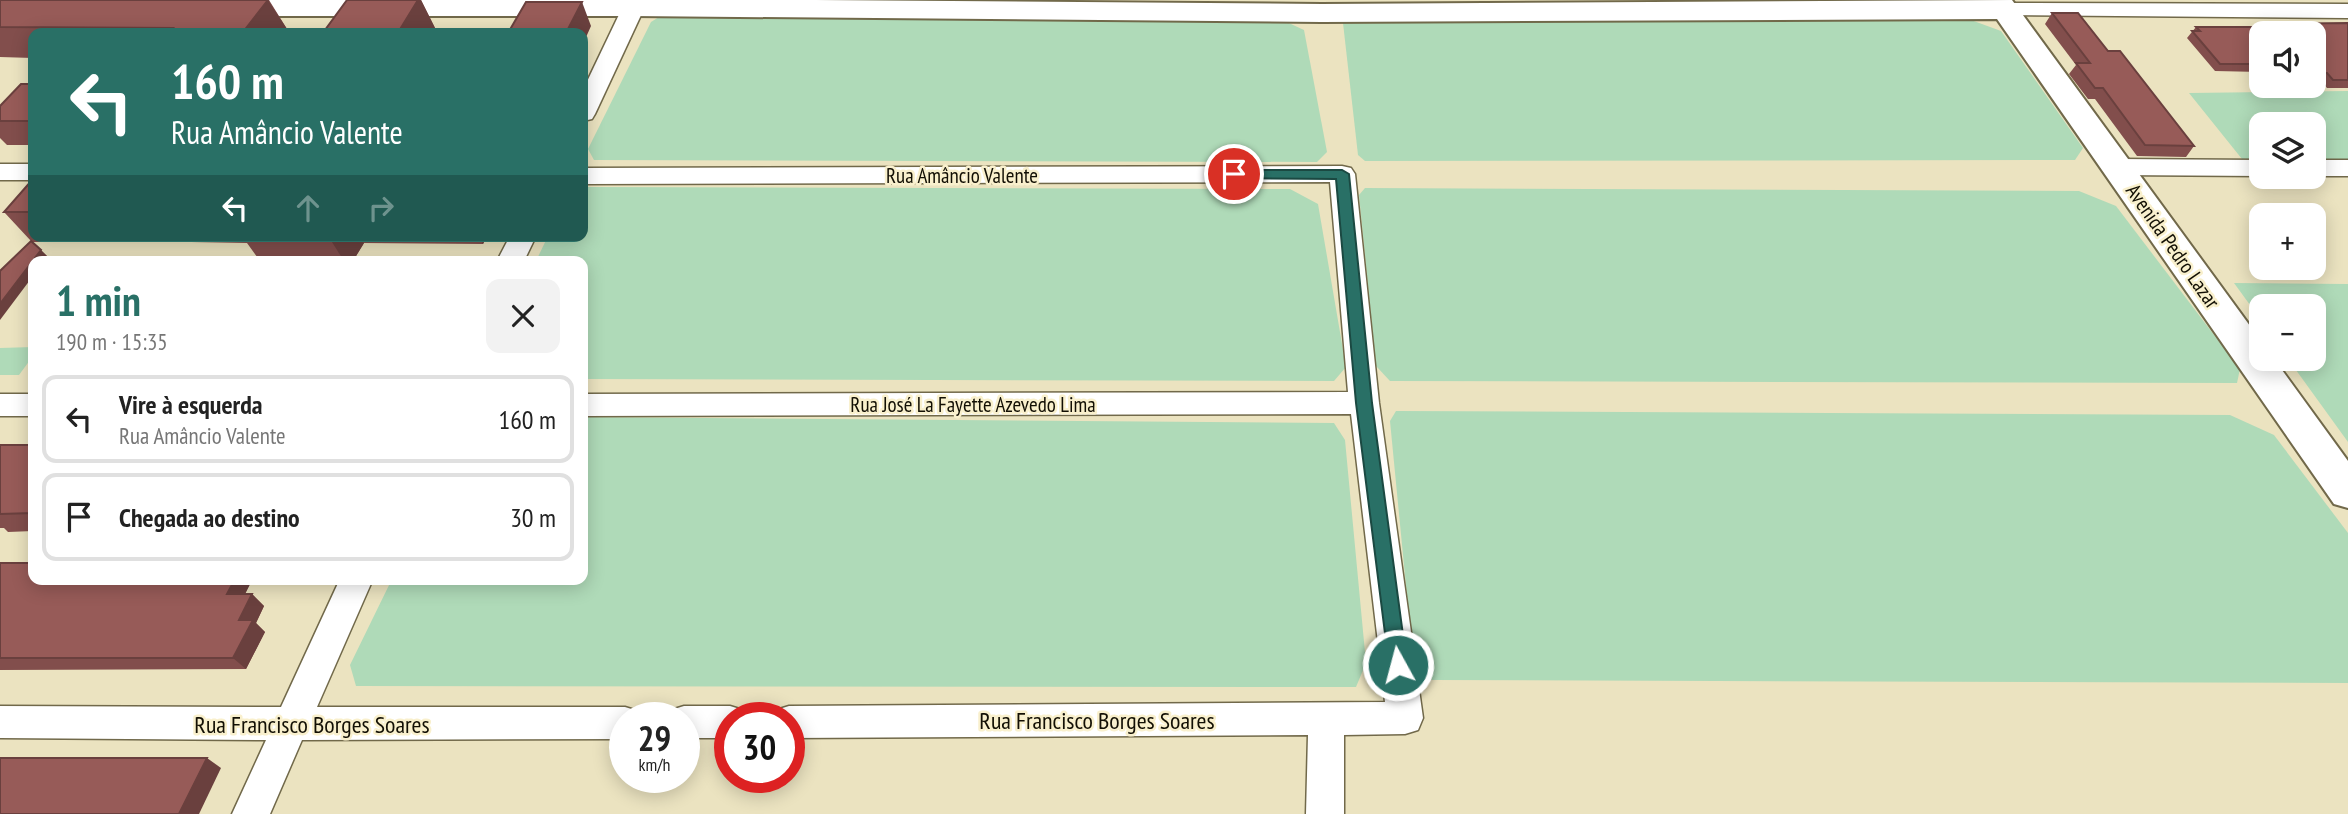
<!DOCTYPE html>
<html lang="pt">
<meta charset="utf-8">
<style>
body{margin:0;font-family:"PT Sans Narrow",sans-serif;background:#f2f2f2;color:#222;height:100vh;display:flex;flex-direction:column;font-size:26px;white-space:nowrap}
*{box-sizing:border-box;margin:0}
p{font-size:23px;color:#767676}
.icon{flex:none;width:38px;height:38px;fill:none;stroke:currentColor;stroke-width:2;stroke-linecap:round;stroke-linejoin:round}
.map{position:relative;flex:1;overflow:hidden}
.sheet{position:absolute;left:28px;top:256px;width:560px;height:329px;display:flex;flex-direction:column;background:#fff;border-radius:14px;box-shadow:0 4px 18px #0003}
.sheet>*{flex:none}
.hud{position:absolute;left:28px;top:28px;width:560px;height:214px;border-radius:14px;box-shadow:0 4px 18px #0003;background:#297066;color:#fff;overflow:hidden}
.tools{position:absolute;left:2249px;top:21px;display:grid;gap:14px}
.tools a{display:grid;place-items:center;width:77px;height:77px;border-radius:14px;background:#fff;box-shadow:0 4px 18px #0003;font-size:35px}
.speed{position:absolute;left:609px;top:702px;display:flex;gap:14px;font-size:35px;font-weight:700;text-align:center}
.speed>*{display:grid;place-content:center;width:91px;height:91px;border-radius:50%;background:#fff;box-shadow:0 4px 18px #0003;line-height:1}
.speed small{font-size:18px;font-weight:400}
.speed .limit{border:10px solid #d22;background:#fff;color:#111}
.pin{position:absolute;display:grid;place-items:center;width:60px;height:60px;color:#fff;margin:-30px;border:4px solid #fff;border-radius:50%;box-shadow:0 2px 7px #0007}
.me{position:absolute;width:77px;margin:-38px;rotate:353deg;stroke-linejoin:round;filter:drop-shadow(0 0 5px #0008)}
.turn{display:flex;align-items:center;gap:24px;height:147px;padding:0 28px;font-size:32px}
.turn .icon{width:91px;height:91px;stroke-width:2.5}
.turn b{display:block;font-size:49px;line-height:60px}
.lanes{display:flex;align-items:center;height:66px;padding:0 28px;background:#0003;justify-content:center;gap:35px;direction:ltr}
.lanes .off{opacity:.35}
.round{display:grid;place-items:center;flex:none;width:74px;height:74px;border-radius:14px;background:#f2f2f2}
.headline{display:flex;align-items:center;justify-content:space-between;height:119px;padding:0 28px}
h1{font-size:42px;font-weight:700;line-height:52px;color:#297066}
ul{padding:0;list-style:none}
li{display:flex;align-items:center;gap:21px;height:88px;margin:0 14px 10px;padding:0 14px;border:4px solid #e0e0e0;border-radius:14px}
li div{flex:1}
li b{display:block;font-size:26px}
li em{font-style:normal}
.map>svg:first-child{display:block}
</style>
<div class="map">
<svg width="2348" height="814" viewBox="0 0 2348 814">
<rect width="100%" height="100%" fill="#ebe3c0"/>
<!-- green -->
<g fill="#afdab8">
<polygon points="659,17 1280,19 1304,30 1327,152 1317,162 594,160 588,149 651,22"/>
<polygon points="1348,18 1971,20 2001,31 2083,148 2075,160 1365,161 1358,155 1343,23"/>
<polygon points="2348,91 2348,160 2314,159 2314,124 2261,124 2261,159 2242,159 2189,93"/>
<polygon points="583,187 1290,189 1318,204 1346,367 1334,381 583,379 583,261 536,261 548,236 583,236"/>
<polygon points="1365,188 2079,191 2116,206 2240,369 2237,383 1390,381 1376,366 1359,195"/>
<polygon points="2234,283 2348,284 2348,442 2288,359 2314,359 2314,306 2261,306 2261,320"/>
<polygon points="33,347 33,356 19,375 0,375 0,348"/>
<polygon points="1396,411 2230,415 2274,435 2348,533 2348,683 1432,680 1413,658 1390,421"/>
<polygon points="583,417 1334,423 1345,440 1366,663 1356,687 356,686 350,665 392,579 583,579"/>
</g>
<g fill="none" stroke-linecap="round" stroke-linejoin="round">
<!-- street casing -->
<g stroke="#71694a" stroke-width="3">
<g id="street">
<polygon points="626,0 648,0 595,114 592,119 583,121 583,90"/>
<polygon points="2006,3 2348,4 2348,18 1998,15 1995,10 1998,5"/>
<polygon points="2117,159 2261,160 2261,176 2117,175 2108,173 2104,167 2108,161"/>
<rect x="2314" y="160" width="34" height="16"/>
<rect x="0" y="164" width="33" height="16"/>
<polygon points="1342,166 1351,168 1355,174 1379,403 1423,718 1418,730 1405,734 1344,735 1344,814 1306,814 1308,735 789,738 789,718 773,718 776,710 789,706 1385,702 1351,414 583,416 583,394 1348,392 1330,182 583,184 583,168"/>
<polygon points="510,236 536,236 524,261 497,261"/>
<rect x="0" y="394" width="33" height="22"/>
<polygon points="340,579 373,579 317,707 625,707 638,711 640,718 625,718 625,739 302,740 270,814 232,814 266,740 0,738 0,706 281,707"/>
<polygon points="684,706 730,706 743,710 746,718 730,718 730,738 684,738 684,718 668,718 671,710"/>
</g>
</g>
<!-- secondary casing -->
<g stroke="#71694a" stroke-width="4">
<polygon id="secondary" points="217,0 816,0 1322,4 2012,0 2261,341 2261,359 2274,359 2348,461 2348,508 2334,504 1997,19 1322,22 633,16 223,16 213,13 209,7"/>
</g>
<!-- street -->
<use href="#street" fill="#fff" fill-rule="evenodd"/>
<!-- secondary -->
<use href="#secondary" fill="#fff" fill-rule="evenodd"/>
</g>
<!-- wall -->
<g fill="#824e4c">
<polygon points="0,0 269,0 287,29 284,33 33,33 33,58 0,57"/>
<polygon points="347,0 421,0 436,30 434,33 327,33 325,30"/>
<polygon points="2052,13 2108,51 2194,146 2186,157 2137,156 2095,99 2088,99 2069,74 2076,65 2045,24"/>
<polygon points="2348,23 2348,88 2327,88 2321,81 2314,81 2314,33 2261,33 2261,72 2215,71 2187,38 2196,27 2257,27 2258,25"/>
<polygon points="33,84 33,145 7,145 0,138 0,106"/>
<polygon points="33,179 33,236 101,236 97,242 32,242 48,257 45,261 33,261 31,241 4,212"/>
<polygon points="187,236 487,236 483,244 364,243 353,261 260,261 247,243 191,242"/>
<polygon points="0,445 33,445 33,531 8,532 4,528 0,528"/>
<polygon points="0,563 251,582 245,594 252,594 264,606 256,623 265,632 246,669 0,670"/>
</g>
<!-- shaded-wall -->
<g fill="#6a403e">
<polygon points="268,0 287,29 284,33 244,33 243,32"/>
<polygon points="418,0 421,0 436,30 434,33 400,33 399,31"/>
<polygon points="582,2 591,26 583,44 583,33 566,33"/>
<polygon points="92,236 101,236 97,242"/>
<polygon points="331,236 359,236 364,243 353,261 344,261 330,239"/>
<polygon points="479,236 487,236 483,244"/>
<polygon points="41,250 48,257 45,261 33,261"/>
<polygon points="33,261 33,276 0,320 0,304"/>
<polygon points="235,579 248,579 251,582 239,606 227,594"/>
<polygon points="252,594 264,606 256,623 265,632 246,669 233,658 239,620"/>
<polygon points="207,758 221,768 199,814 179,814"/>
</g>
<!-- building -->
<g fill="#975b58" stroke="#6a403e" stroke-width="2">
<polygon points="0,0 268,0 243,32 170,32 173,28 0,27"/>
<polygon points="347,0 418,0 399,31 325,30"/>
<polygon points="526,2 582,2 566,33 508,33"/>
<polygon points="2052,13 2078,13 2108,51 2120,51 2194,146 2145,145 2103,88 2095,88 2076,63 2090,63"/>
<polygon points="2348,23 2348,80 2333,80 2327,73 2314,73 2314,33 2261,33 2261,64 2220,64 2192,31 2200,31 2196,27 2260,27 2258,25 2264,24"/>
<polygon points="21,84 33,84 33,121 0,121 0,106"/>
<polygon points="33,179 33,212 4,212"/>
<polygon points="245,236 331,236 330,239 244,239"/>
<polygon points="31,241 41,250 0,304 0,271"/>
<polygon points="0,445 33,445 33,513 0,514"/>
<polygon points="0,563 33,563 33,579 235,579 227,594 252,594 239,620 253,620 233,658 0,658"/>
<polygon points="0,758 207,758 179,814 0,814"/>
</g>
<!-- route -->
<polygon fill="#297066" stroke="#1b4942" stroke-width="2" points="1234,170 1342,170 1349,174 1372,403 1407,665 1404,671 1398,674 1391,671 1389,665 1356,403 1336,179 1229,178 1229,171"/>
<g text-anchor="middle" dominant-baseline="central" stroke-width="5" stroke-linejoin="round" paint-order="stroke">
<!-- street labels -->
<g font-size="21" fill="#120f04" stroke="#f9f0cd">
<text x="962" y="175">Rua Amâncio Valente</text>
<text transform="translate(2173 246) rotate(55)">Avenida Pedro Lazar</text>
<text x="973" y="404">Rua José La Fayette Azevedo Lima</text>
</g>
<!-- near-street labels -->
<g font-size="24" fill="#120f04" stroke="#f9f0cd">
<text x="1097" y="720">Rua Francisco Borges Soares</text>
<text x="312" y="724">Rua Francisco Borges Soares</text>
</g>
</g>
</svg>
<div class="tools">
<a><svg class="icon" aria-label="sound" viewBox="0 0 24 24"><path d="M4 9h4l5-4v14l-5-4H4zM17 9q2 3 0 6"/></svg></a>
<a><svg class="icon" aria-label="layers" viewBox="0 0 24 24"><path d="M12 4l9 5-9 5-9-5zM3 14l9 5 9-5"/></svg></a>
<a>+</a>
<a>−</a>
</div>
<div class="speed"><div>29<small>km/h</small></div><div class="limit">30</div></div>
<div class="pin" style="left:1234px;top:174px;background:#d93025"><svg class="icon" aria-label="arrive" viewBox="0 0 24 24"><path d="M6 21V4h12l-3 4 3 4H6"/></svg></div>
<svg class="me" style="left:1398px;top:665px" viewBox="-20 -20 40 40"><circle r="17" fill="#297066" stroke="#fff" stroke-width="3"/><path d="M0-11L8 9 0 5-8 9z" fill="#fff"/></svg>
<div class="hud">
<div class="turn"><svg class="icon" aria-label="left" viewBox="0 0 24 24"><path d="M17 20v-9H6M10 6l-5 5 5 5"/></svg><div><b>160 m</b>Rua Amâncio Valente</div></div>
<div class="lanes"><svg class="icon" aria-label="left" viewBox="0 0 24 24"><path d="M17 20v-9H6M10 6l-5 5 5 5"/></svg><svg class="icon off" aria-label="ahead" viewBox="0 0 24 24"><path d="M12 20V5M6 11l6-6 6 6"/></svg><svg class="icon off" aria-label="right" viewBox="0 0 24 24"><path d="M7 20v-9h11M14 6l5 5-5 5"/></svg></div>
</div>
<section class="sheet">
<div class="headline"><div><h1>1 min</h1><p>190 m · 15:35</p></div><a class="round"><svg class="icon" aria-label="close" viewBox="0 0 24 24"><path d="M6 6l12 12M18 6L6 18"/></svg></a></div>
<ul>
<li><svg class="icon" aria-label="left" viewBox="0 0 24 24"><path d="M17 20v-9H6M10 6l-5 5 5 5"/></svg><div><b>Vire à esquerda</b><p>Rua Amâncio Valente</p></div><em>160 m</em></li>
<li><svg class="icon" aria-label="arrive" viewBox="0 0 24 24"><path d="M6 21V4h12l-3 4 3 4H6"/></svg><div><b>Chegada ao destino</b></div><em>30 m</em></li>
</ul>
</section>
</div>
